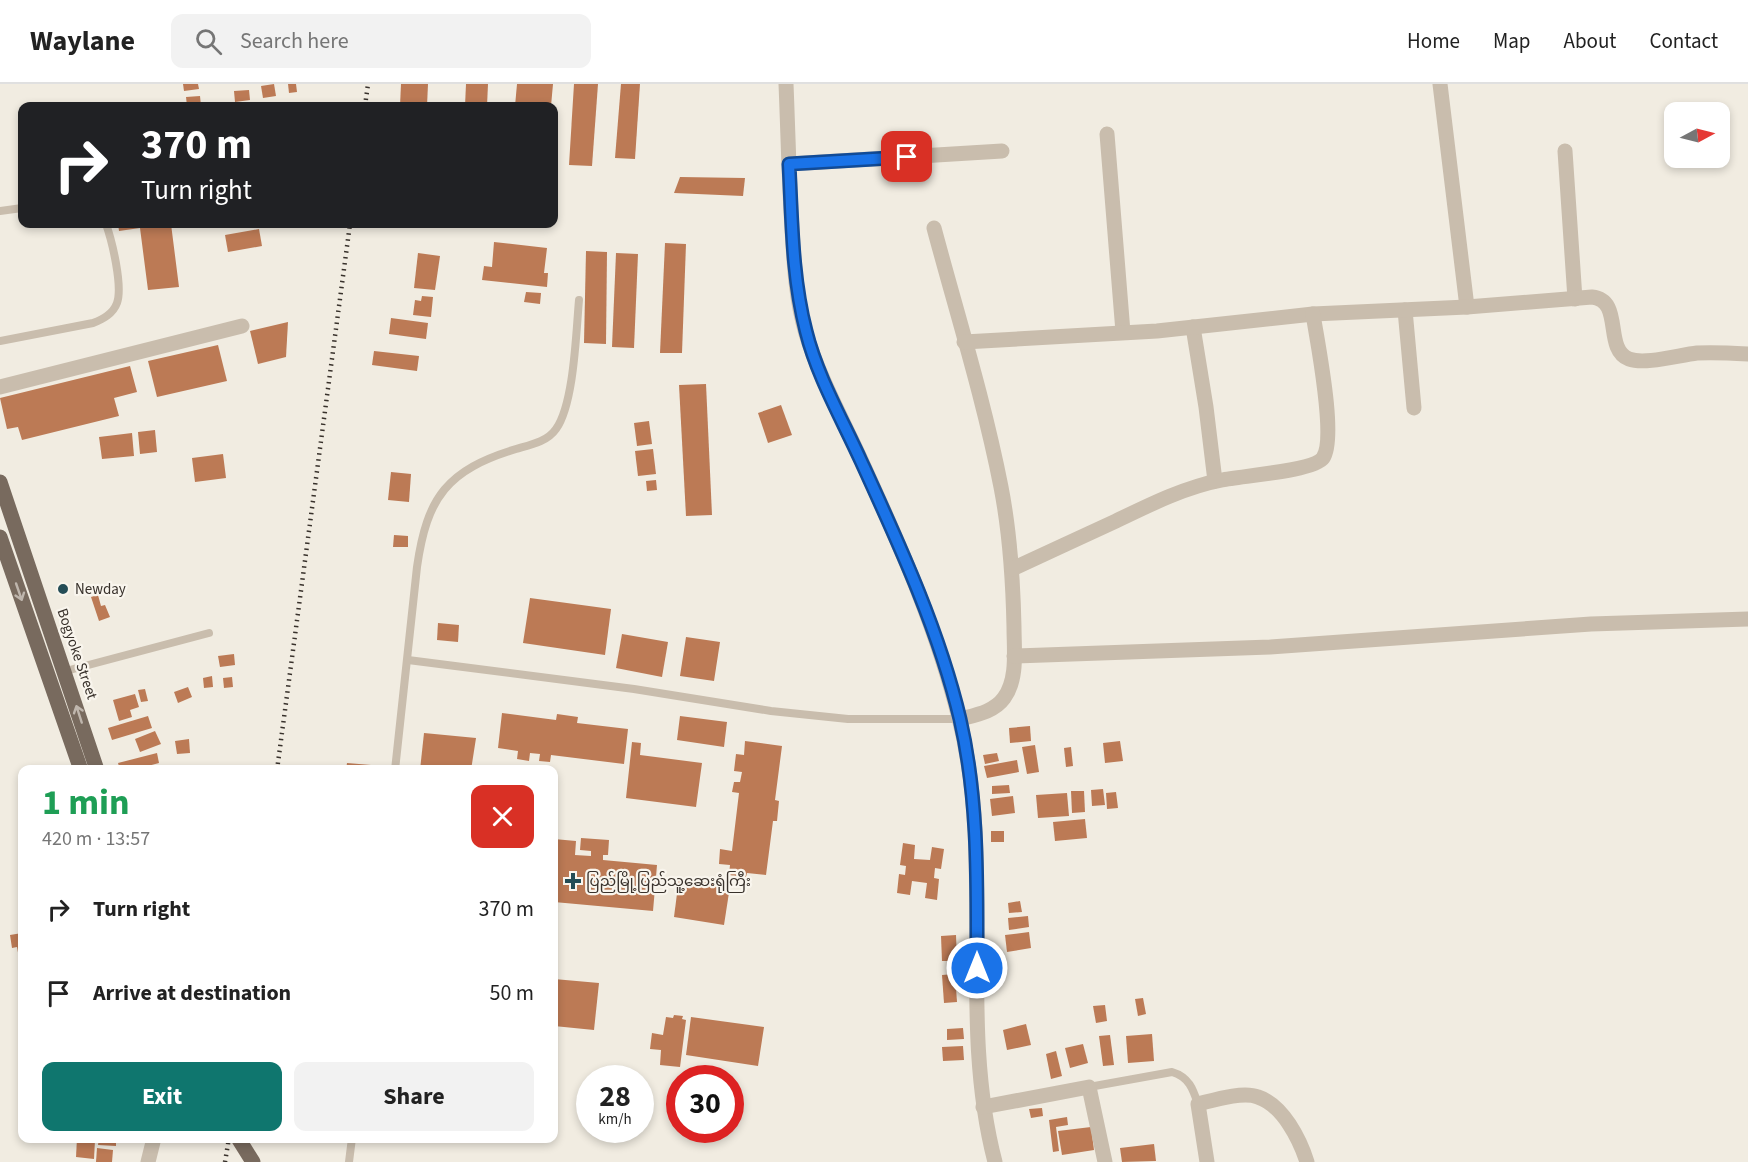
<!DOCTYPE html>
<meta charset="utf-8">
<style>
body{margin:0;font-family:"Source Sans 3","Noto Sans Myanmar",sans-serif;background:#f2f2f2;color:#222;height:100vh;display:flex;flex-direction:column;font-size:22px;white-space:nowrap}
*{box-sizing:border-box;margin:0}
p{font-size:20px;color:#767676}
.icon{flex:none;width:33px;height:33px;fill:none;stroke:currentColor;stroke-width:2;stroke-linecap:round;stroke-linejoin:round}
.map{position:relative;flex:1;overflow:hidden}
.panel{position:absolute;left:18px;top:681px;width:540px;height:378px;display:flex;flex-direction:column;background:#fff;border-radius:12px;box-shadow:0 3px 9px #0003}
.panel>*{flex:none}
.guide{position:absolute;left:18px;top:18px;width:540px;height:126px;border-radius:12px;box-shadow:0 3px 9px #0003;background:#202124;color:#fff;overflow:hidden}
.needle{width:39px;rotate:83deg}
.fabs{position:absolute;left:1664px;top:18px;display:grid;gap:12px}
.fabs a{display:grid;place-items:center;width:66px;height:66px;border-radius:12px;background:#fff;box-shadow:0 3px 9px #0003;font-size:30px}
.speed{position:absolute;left:576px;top:981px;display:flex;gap:12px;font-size:30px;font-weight:700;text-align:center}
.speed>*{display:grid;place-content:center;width:78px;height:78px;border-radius:50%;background:#fff;box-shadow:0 3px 9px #0003;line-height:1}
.speed small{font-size:15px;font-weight:400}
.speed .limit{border:9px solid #d22;background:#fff;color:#111}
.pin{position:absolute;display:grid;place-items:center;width:51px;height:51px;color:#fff;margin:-26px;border-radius:12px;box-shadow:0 3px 9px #0006}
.me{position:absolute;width:66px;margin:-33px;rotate:0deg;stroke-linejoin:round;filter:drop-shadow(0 0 4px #0008)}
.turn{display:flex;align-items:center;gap:21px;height:126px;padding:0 24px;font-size:27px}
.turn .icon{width:78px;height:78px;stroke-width:2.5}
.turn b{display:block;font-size:42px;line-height:51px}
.round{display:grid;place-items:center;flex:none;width:63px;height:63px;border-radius:12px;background:#f2f2f2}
.head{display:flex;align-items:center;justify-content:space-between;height:102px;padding:0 24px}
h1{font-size:36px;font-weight:700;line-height:45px;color:#1e9e55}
.button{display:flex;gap:12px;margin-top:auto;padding:12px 24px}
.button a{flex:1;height:69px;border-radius:12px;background:#0f766e;color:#fff;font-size:24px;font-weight:700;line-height:69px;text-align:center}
.button a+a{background:#f2f2f2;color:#222}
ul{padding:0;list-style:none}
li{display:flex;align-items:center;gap:18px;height:84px;padding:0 24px}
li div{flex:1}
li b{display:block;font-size:22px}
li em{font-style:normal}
header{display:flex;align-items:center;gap:36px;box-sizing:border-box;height:84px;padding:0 30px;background:#fff;border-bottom:2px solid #e0e0e0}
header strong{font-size:28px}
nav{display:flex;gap:33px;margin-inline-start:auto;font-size:21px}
.search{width:420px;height:54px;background:#f2f2f2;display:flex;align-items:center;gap:15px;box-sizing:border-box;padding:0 21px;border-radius:12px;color:#767676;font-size:22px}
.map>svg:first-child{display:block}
</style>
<header>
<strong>Waylane</strong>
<div class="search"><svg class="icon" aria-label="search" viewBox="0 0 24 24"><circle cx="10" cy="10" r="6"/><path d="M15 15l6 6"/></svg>Search here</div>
<nav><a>Home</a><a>Map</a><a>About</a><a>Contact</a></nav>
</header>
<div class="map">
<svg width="1748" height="1078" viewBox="0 0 1748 1078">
<rect width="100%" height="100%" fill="#f1ece1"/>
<!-- building -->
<g fill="#bc7a55">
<polygon points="183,0 198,0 199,5 184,7"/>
<polygon points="274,0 276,12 263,14 261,2"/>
<polygon points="288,0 296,0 297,8 289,9"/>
<polygon points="401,0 428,0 427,22 400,22"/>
<polygon points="466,0 488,0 487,22 465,22"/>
<polygon points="517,0 553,0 551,22 515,22"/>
<polygon points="574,0 598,0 592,82 569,81"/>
<polygon points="621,0 640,0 635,75 615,74"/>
<polygon points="249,6 250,16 235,18 234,7"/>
<polygon points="200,12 201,22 187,22 186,13"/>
<polygon points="275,18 275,22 261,22 260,20"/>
<polygon points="680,93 745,94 743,112 674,109"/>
<polygon points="118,140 171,140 179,203 148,206 140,144 119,147"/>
<polygon points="259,145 262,162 228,168 225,151"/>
<polygon points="494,158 547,164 544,189 548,189 547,203 482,196 484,182 492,183"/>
<polygon points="665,159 686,160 682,269 660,269"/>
<polygon points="586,167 607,168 606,260 584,259"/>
<polygon points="418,169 440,172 435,206 414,204"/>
<polygon points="616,169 638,170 634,264 612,263"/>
<polygon points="526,208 541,209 540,220 524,218"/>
<polygon points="422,212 433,213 431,233 413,231 415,216 421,217"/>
<polygon points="391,234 428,239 426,255 389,250"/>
<polygon points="288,238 286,273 258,280 250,247"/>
<polygon points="218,261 227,297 157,313 148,277"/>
<polygon points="374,267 419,272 417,287 372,281"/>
<polygon points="130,282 137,308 114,314 119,332 22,356 18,343 7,345 0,314"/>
<polygon points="706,300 712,431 686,432 679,301"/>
<polygon points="781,321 792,351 768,359 758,329"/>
<polygon points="649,337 652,360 637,362 634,339"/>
<polygon points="155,346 157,368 140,370 138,348"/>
<polygon points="132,349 134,372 102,375 99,353"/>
<polygon points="653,365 656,390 638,392 635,367"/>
<polygon points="223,370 226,394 195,398 192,374"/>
<polygon points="391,388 411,390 409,418 388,416"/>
<polygon points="656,396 657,406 647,407 646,397"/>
<polygon points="394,451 408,452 408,463 393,463"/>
<polygon points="98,511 101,522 105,521 110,533 99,537 91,513"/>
<polygon points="530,514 611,525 605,571 523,559"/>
<polygon points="438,539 459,541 458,558 437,556"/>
<polygon points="622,550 668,558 662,593 616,584"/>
<polygon points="686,553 720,558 714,597 680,592"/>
<polygon points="234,570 235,581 220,583 218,572"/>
<polygon points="212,592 213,603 204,604 203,594"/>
<polygon points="232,593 233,603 224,604 223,594"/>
<polygon points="188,603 192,613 178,619 174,608"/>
<polygon points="145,605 148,617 141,618 138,606"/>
<polygon points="135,610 139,623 130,626 132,633 119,637 113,616"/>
<polygon points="502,629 556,636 557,630 578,633 577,639 628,645 624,680 551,671 550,678 539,677 540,670 530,669 529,677 517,675 518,667 498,664"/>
<polygon points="148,632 152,644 112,656 108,644"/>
<polygon points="680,632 727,638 724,663 677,656"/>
<polygon points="1030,642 1031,657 1010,659 1009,644"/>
<polygon points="155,647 161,660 140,668 135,655"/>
<polygon points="424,649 476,654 471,686 420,686"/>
<polygon points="189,655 190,669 177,670 175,657"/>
<polygon points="745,657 782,662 775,716 779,717 777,737 773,737 766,791 747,789 746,793 729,791 730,781 719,780 720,765 732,767 739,709 732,708 734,698 740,698 742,688 734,687 736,670 744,671"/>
<polygon points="1120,657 1123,677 1105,679 1103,659"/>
<polygon points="632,658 641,659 640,671 702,679 696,723 626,714"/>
<polygon points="1035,661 1039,688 1027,690 1022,663"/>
<polygon points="1071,663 1073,682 1066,683 1064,664"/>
<polygon points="157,669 159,679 133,686 120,686 118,679"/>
<polygon points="997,669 999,677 985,680 983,671"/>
<polygon points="1017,676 1019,688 987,694 984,682"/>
<polygon points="347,679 371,681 370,686 346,686"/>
<polygon points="1009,701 1010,709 992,710 992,702"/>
<polygon points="1103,705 1105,721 1092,722 1091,706"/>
<polygon points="1071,707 1084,707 1085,728 1072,729"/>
<polygon points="1116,708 1118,724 1107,725 1106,709"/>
<polygon points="1067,709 1069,732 1038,734 1036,711"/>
<polygon points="1013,712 1015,729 992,732 990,715"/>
<polygon points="1085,735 1087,754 1055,757 1053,738"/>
<rect x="991" y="747" width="13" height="11"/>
<polygon points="581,754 609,756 608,771 603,771 603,776 657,781 653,827 554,818 554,755 576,757 575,771 591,772 591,767 580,766"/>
<polygon points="903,759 915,761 914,775 930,776 932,763 944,765 941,785 935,784 934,794 939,795 937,816 925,814 927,799 912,797 910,811 897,809 899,790 905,791 906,782 900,781"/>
<polygon points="679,794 730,802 724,841 674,833"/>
<polygon points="1020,817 1022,828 1009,829 1008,819"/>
<polygon points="1028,832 1029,843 1009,846 1008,834"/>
<polygon points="1029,848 1031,864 1007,868 1005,851"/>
<polygon points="22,849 22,879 20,880 17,863 12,864 10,851"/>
<polygon points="956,851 957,877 942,877 941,852"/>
<polygon points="955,890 957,918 944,919 942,891"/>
<polygon points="554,895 599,899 594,946 554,942"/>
<polygon points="1143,914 1146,930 1138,932 1135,915"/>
<polygon points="1105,921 1107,937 1096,939 1093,922"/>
<polygon points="674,931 683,932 682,935 686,936 680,983 660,981 661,966 650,965 652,949 663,951 666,933 673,934"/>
<polygon points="691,933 764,943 758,982 686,971"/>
<polygon points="1026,940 1031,961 1007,966 1003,946"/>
<polygon points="963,944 964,955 947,956 947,945"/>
<polygon points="1152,950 1154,977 1128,979 1126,952"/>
<polygon points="1110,951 1114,981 1103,982 1099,952"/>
<polygon points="1083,960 1088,979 1070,984 1065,964"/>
<polygon points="963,962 964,976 943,977 942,963"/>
<polygon points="1056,967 1062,992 1051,995 1046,970"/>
<polygon points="1042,1024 1043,1032 1031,1034 1029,1025"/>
<polygon points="1067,1033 1068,1041 1056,1043 1059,1067 1053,1068 1049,1036"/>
<polygon points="1091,1043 1094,1066 1062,1071 1058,1047"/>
<polygon points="77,1054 95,1056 94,1075 76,1073"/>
<polygon points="99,1054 116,1054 116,1062 98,1061"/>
<polygon points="1154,1060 1156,1077 1122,1078 1120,1064"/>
<polygon points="97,1064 113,1066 112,1078 96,1078"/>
</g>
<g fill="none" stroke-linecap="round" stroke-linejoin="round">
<!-- service -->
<g stroke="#c9bdad" stroke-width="8">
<polyline points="0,127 22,124"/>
<path d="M0,257L93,239C103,235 113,230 117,219C123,202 112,157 106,140"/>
<polyline points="408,576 634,605 771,627 848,635 960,635"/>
<polyline points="62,588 209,549"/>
<path d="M395,686L417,483C427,413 447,386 516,365C530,361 547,358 556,345C574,320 576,249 579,216"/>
<path d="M1089,1003L1172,988C1189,993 1193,1005 1198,1020"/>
<polyline points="349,1078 352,1054"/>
</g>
<!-- minor -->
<g stroke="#c9bdad" stroke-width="15">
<path d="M786,0C788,48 789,97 792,145C794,180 796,216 806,250C820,295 843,336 862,378C900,461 937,545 959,634C996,780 957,933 995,1078"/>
<polyline points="1440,0 1467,223"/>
<polyline points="1107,50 1123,248"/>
<polyline points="1565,67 1575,215"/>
<polyline points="789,80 1002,67"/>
<path d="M934,144C957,230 984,316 1001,403C1010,449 1013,496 1014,543C1014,566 1018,595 1004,614C994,628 975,631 960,635"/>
<polyline points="1405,226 1414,324"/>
<polyline points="1193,243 1206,323 1215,397"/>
<path d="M964,258L1157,247L1313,230L1467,223L1592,213C1624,216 1603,265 1629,275C1645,281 1679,271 1697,269C1714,268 1731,269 1748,270"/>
<polyline points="0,303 242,242"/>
<path d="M1012,485C1047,469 1081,453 1116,437C1149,421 1185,403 1222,396C1240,392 1314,387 1323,374C1337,354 1317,257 1313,230"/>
<polyline points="1014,572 1270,563 1591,540 1748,535"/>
<polyline points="983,1023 1089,1003 1105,1078"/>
<path d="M1207,1078L1198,1020C1214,1016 1243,1007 1258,1013C1283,1021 1300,1056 1307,1078"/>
</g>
<!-- tertiary -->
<polyline stroke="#c9bdad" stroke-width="15" points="148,1078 154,1054"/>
<!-- primary -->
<g stroke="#786a5e" stroke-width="15">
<polyline points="0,398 97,686"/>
<polyline points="0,453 81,686"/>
<polyline points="238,1054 253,1078"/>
</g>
<!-- rail -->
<g stroke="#38312b" stroke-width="4.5" stroke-dasharray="1.5 4.5" stroke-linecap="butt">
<polyline points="365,22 368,0"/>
<polyline points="277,686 350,140"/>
<polyline points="225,1078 229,1054"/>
</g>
</g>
<!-- one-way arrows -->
<defs><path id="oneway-shaft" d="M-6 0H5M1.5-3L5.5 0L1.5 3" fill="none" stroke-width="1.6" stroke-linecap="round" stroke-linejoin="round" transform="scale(1.5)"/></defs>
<g stroke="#bfb6ad">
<use href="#oneway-shaft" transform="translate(19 508) rotate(71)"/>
<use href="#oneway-shaft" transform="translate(79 630) rotate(-108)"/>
</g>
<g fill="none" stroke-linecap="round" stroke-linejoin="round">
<!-- route casing -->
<g stroke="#114b97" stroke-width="15">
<path id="route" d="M907,73L789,80C792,136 792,193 806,247C817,292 842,335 861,377C899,460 939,546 960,635C979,717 977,801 977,884"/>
</g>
<!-- route -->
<use href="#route" stroke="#1a73e8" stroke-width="10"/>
</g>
<!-- markers -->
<g fill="#244d56" stroke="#f9f5ed" stroke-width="2">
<circle cx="63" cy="505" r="6"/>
<path d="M570 788h6v6h6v6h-6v6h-6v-6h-6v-6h6z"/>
</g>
<g text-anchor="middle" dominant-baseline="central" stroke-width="4.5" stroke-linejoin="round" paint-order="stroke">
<!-- poi labels -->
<g font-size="15" fill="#38312b" stroke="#f9f5ed" text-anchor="start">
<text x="75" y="505">Newday</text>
<text x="586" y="797">ပြည်မြို့ပြည်သူ့ဆေးရုံကြီး</text>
</g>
<!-- street labels -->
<g font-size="15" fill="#38312b" stroke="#f9f5ed">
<text transform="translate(77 570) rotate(71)">Bogyoke Street</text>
</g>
</g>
</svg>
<div class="fabs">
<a><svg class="needle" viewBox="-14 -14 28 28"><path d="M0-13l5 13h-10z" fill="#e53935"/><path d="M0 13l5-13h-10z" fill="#767676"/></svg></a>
</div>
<div class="speed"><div>28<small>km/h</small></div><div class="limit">30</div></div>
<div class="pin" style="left:907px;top:73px;background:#d93025"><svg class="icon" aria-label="arrive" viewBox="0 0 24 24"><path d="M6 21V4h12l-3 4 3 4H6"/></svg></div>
<svg class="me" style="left:977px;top:884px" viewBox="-20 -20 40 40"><circle r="17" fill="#1a73e8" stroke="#fff" stroke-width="3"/><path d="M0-11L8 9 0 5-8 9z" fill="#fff"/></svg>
<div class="guide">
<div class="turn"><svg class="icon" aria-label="right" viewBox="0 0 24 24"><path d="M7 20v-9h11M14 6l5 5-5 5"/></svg><div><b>370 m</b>Turn right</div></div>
</div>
<section class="panel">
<div class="head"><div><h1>1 min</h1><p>420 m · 13:57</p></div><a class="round" style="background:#d93025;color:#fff"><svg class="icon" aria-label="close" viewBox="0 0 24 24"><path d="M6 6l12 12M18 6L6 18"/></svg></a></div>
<ul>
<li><svg class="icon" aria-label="right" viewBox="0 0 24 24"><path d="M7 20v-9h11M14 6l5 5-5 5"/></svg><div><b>Turn right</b></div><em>370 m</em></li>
<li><svg class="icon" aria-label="arrive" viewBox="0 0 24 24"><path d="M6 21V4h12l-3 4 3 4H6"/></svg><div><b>Arrive at destination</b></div><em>50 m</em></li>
</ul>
<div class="button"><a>Exit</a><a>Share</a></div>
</section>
</div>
